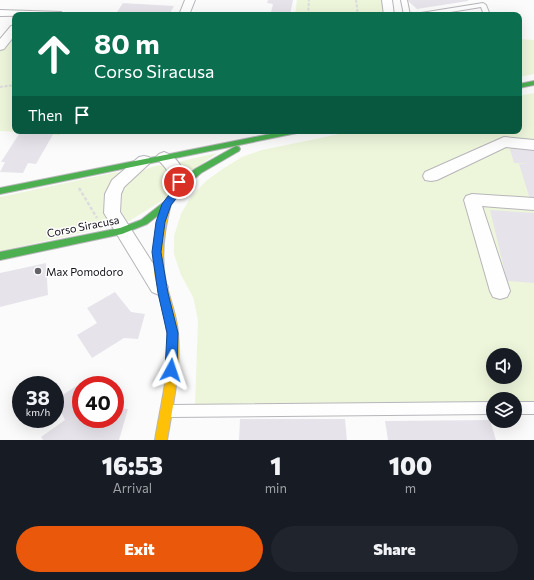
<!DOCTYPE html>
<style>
body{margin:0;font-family:Commissioner,sans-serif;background:#20242c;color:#f1f3f6;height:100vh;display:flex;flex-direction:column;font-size:15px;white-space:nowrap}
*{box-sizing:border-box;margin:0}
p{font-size:13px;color:#9ea1a6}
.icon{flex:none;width:22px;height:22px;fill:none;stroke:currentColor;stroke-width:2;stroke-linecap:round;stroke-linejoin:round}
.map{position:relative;height:440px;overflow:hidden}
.details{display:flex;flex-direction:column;background:#171b24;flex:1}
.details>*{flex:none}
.guide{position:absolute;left:12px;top:12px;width:510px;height:122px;border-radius:8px;box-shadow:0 4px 16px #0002;background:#0b6e4f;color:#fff;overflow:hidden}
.tools{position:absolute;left:486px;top:348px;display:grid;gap:8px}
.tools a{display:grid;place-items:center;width:36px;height:36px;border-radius:50%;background:#171b24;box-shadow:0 4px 16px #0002;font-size:20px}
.speed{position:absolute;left:12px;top:376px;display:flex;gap:8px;font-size:20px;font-weight:700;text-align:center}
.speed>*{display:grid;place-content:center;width:52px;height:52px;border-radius:50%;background:#171b24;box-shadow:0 4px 16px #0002;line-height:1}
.speed small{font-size:10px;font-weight:400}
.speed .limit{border:6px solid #d22;background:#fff;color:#111}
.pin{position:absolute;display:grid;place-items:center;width:34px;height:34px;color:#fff;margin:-17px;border:2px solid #fff;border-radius:50%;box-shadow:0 1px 4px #0007}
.me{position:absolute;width:44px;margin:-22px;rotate:5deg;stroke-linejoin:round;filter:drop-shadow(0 0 3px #0008)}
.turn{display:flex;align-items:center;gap:14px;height:84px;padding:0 16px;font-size:18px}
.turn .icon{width:52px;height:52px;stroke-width:2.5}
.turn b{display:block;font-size:28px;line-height:34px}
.then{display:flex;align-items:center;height:38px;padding:0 16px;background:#0003;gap:8px;font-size:15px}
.eta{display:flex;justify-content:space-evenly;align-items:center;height:68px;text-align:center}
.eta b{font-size:24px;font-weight:800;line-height:28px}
.button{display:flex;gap:8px;margin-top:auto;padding:8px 16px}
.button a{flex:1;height:46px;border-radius:24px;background:#ea580c;color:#fff;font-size:16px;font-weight:800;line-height:46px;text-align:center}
.button a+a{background:#20242c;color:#f1f3f6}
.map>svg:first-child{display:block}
</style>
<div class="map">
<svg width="534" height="440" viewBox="0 0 534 440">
<rect width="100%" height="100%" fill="#fbfbfb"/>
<!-- green -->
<g fill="#edf6db" fill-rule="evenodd">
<polygon points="297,0 383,0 384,15 295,15"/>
<polygon points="15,28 15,131 62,131 60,135 0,131 0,46"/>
<polygon points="519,39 534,40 534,74 519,77"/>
<path d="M534,93V402L515,403V399H493V403L195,405L198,320L193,297L181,275L174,254V236L181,214L190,198L206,181L224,168L242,157L262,150L354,131H519V96ZM493,355H515V377H493Z"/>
<polygon points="217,153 185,176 178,162"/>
<path d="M164,165L172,175L168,197L126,223C123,217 118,210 119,202C120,182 145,165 164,165Z"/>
<polygon points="117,172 122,175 113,226 0,251 0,197"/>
</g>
<!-- building -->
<g fill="#e6e4ea">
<polygon points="268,0 293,0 290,15 264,15 265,12 271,12 273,4 267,3"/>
<polygon points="407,0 468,0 468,1 417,9"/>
<polygon points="123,3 174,6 169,15 117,12"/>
<polygon points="21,131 55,131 36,164 28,163 23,173 0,172 5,162 1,162"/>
<polygon points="509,146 534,148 534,199 530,199 519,164 530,164 514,163"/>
<polygon points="490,210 534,213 534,283 507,281"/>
<polygon points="46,263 48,295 0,307 0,273"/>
<polygon points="115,292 131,312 145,314 138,339 124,338 92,358 77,335 97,323 87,308"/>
<polygon points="87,379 90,385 81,385 81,419 115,419 115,408 128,409 119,440 43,440 41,437 65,420 55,400"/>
<polygon points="240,419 345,419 347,440 239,440"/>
<polygon points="490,420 496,440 388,440 385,421"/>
</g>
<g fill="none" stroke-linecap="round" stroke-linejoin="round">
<!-- lane casing -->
<g stroke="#b7b5ba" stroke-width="2">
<g id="lane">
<polygon points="401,0 407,0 410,15 404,15"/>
<polygon points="483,3 486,5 490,15 484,15 481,7 432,15 418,15 421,13"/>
<polygon points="493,402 493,414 169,417 165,415 163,411 165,407 169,405"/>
<rect x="515" y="402" width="19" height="12"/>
</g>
</g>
<!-- street casing -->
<g stroke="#b7b5ba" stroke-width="2">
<g id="street">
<polygon points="185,0 195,0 189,15 179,15"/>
<polygon points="382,0 392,0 394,15 384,15"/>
<polygon points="0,10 61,12 66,15 0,16"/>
<polygon points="15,25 15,35 4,49 0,50 0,39 11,26"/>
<polygon points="504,137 534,140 534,150 506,147 437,180 431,181 425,180 423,176 425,172"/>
<path d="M164,152C181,157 191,181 182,196L176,198L170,196C166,189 171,181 168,173C166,166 160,163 156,157L159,154Z"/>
<polygon points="144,156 149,157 152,161 124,187 121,194 120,212 168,287 166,292 159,295 152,292 104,213 105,194 112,180 139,157"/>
<polygon points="472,194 534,198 534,210 482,206 510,291 507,297 500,299 493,297 490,291 464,200 466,196"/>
</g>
</g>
<!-- fast casing -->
<g stroke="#b7b5ba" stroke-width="2">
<g id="fast">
<polygon points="534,81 534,85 519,88 519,84"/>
<polygon points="285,131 301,131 297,133 0,194 0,188"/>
<polygon points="236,146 239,147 240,149 239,151 201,173 185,187 170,206 147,224 122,234 0,260 0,252 120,228 141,220 164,202 179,183 195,169"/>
</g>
</g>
<!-- slow casing -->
<g stroke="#b7b5ba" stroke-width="2">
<path id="slow" d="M167,201L171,204C164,230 160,256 166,283C170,300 177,316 178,333C181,369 173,405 167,440H155C160,409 168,378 168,346C168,323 161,305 156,283C151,261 154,238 159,216C161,211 161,203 167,201Z"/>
</g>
<!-- path-far1 -->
<g stroke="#dcdcdd" stroke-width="2" stroke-dasharray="3 1.5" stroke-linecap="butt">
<polyline points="356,0 358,15"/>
<polyline points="308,15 309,0"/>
<polyline points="0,87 15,85"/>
</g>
<!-- path -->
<polyline stroke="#dcdcdd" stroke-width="2.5" stroke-dasharray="3.5 2" stroke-linecap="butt" points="79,188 97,218"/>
<!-- lane -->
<use href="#lane" fill="#fefefe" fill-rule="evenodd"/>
<!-- street -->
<use href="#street" fill="#fefefe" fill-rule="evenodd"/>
<!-- fast -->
<use href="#fast" fill="#4caf50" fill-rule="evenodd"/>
<!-- slow -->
<use href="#slow" fill="#ffc107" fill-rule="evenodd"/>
</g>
<!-- route -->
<polygon fill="#1a73e8" stroke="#114b97" points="176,179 182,179 183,182 181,192 171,205 165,222 161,252 168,293 178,333 177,370 175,374 171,376 167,374 165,370 167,333 158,293 152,252 156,222 162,204 172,191"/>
<!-- markers -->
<circle fill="#646268" stroke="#fff" stroke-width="1.5" cx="38" cy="271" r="4"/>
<g text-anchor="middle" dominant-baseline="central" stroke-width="3" stroke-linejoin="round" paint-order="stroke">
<!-- street labels -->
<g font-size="11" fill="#131019" stroke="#fff">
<text transform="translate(83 226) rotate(-11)">Corso Siracusa</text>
</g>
<!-- poi labels -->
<g font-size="11" fill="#131019" stroke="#fff" text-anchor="start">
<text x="46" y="271">Max Pomodoro</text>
</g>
</g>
</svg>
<div class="tools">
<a><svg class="icon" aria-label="sound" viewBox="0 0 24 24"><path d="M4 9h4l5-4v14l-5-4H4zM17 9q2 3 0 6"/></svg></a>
<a><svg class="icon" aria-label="layers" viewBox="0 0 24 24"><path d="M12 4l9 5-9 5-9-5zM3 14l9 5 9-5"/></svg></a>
</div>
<div class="speed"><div>38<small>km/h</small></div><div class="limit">40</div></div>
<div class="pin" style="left:179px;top:182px;background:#d93025"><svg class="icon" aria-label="arrive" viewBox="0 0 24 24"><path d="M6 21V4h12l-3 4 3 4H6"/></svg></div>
<svg class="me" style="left:171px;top:370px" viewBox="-20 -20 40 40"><path d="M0-17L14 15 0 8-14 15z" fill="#1a73e8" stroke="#fff" stroke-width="4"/></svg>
<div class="guide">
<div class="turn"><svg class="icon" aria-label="ahead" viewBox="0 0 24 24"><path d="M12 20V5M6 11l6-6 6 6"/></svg><div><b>80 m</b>Corso Siracusa</div></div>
<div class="then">Then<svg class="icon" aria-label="arrive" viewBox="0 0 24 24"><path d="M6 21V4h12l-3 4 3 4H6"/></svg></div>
</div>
</div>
<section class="details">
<div class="eta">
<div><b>16:53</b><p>Arrival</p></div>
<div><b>1</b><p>min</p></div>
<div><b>100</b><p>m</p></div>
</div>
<div class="button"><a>Exit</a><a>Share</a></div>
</section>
